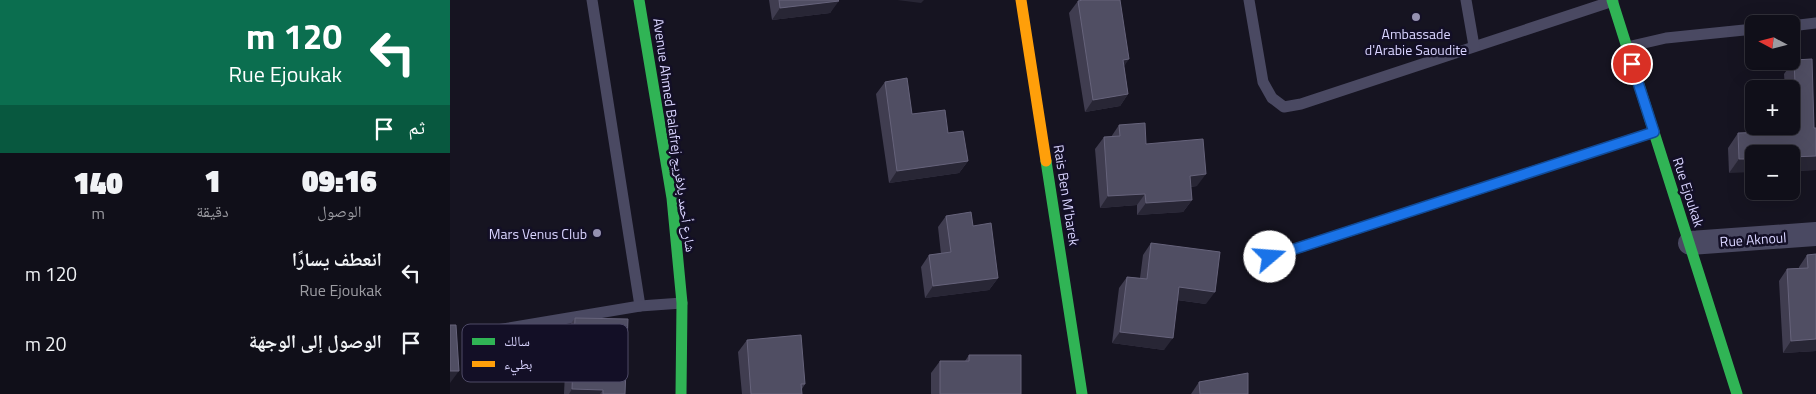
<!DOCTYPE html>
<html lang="ar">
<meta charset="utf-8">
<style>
body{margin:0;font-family:"Titillium Web","Noto Naskh Arabic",sans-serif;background:#191822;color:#f1f3f6;direction:rtl;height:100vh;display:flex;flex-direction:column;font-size:19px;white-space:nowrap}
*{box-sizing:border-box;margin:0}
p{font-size:16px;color:#9c9ca2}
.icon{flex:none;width:28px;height:28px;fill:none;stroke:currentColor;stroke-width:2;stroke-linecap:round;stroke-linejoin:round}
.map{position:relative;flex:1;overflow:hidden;direction:ltr}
.sheet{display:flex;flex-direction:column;background:#100f19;width:450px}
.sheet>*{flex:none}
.guide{background:#0b6e4f;color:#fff;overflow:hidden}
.needle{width:32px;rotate:277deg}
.buttons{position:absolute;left:1295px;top:15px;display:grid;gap:10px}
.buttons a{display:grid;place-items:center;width:55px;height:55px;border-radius:8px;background:#100f19;box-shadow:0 5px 20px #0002,0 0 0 1px #302f38;font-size:25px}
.pin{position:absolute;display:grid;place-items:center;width:42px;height:42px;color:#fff;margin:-21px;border:2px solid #fff;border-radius:50%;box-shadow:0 1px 5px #0007}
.me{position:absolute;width:55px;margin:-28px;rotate:72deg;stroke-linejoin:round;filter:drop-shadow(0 0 4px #0008)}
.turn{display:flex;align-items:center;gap:18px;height:105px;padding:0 25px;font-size:22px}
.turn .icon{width:65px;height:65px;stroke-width:2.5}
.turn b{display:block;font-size:35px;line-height:42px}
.then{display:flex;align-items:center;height:48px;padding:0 25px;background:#0003;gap:10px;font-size:19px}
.eta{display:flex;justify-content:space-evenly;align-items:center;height:85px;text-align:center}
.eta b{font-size:30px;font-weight:800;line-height:35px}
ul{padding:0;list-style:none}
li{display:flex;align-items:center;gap:15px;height:70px;padding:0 25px}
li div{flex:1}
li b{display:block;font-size:19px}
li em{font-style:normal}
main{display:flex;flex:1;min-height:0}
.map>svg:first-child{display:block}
</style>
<main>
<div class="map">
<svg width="1366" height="394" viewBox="0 0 1366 394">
<rect width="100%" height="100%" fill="#161421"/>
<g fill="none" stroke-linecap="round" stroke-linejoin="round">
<!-- lane -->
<g stroke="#4a4962" stroke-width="11">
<polyline points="142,0 190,306"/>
<polyline points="799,0 813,82 822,98 834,107 851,104 1163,1"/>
<polyline points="1016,0 1024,46"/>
<polyline points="1341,26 1366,23"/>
<polyline points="1177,47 1216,38 1304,29"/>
<polyline points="820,257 1204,132"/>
<polyline points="47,330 190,306 232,303"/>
</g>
<!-- street -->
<polyline stroke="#4a4962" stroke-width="24" points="1240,243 1366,234"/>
<!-- fast -->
<g stroke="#30b455" stroke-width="11">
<polyline points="189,0 222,198 232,303 231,394"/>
<polyline points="1162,0 1287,394"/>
<polyline points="596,161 632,394"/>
</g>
<!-- slow -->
<polyline stroke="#ff9f0a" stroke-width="11" points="571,0 596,161"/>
</g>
<!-- wall -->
<g fill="#403d50">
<polygon points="319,0 388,0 380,13 322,20"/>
<polygon points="628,1 674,66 678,94 670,106 635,112 619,13"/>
<polygon points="1344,60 1364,128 1366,170 1341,171 1341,154 1279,173 1278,148 1288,133 1336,132 1336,126 1341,126 1341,89 1335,89 1334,74"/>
<polygon points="435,82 462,114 498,133 518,161 509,173 439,183 426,94"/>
<polygon points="669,125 696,144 747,186 740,187 742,200 733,212 687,215 687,205 650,208 645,149 654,137 661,137"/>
<polygon points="496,216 523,226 548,278 539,290 475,298 471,267 479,255 491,254 488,227"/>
<polygon points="701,243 756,304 727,300 714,350 662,343 669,288 677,277 690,278 693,255"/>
<polygon points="1366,254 1366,351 1333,353 1329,281 1337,269 1349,268 1349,267 1357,255"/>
<polygon points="125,318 175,394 114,394 117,329"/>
<polygon points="297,340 355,384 352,389 352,394 292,394 288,352"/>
<polygon points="519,355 571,394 481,394 481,373 490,361 515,361"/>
<polygon points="749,382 798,394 741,394"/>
</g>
<!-- shaded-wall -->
<g fill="#282635">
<polygon points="447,0 474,0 471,3"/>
<polygon points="389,1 380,13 322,20 330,8"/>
<polygon points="679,59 671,71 673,60"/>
<polygon points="678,94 670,106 635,112 643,100"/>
<polygon points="1366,156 1366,170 1341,171 1341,157"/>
<polygon points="1289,159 1304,159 1304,172 1279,173"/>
<polygon points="518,161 509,173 439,183 447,171"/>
<polygon points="756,174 747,186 731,188 740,176"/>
<polygon points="695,194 687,205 650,208 658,196"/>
<polygon points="742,200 733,212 687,215 696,203"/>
<polygon points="548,278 539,290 475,298 483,286"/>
<polygon points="729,287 765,292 756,304 721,299"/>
<polygon points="670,332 723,338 714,350 662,343"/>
<polygon points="1366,339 1366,351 1333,353 1341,341"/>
<polygon points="0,371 9,371 0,383"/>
<polygon points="122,389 153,390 150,394 119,394"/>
</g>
<!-- building -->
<g fill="#504e63" stroke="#66637b">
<polygon points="329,0 388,0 389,1 330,8"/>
<polygon points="633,0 670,0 679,59 673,60 678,94 643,100 628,1"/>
<polygon points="1362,59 1364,128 1366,128 1366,156 1341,157 1341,154 1304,154 1304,159 1289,159 1288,133 1347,131 1344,60"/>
<polygon points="457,78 462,114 495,110 498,133 513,131 518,161 447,171 435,82"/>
<polygon points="695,123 696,144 753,139 756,174 740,176 742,200 696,203 695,194 658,196 654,137 670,136 669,125"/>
<polygon points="521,212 523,226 541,223 548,278 483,286 479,255 501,252 496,216"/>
<polygon points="701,243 770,252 765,292 729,287 723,338 670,332 677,277 697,279"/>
<polygon points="1366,254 1366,339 1341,341 1337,269 1358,268 1357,255"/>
<polygon points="125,318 178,319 175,394 153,394 153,390 122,389"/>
<polygon points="0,325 6,325 9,371 0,371"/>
<polygon points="351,335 355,384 351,384 352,394 301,394 297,340"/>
<polygon points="519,355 571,355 571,394 490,394 490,361 519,361"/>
<polygon points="798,373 798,394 750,394 749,382"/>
</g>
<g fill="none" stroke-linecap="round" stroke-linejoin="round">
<!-- route casing -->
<g stroke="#114b97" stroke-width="12">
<polyline id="route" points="820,257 1204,132 1182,64"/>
</g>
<!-- route -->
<use href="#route" stroke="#1a73e8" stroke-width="9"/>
</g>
<!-- markers -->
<g fill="#9591b1" stroke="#130f26" stroke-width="2">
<circle cx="966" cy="17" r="5"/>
<circle cx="147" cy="233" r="5"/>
</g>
<g text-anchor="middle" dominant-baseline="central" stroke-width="5" stroke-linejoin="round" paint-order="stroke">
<!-- poi labels -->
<g font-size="14" fill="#d9d4ff" stroke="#130f26">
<text x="966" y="33">Ambassade<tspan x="966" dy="16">d'Arabie Saoudite</tspan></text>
<text x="137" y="233" text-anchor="end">Mars Venus Club</text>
</g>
<!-- street labels -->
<g font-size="14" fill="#d9d4ff" stroke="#130f26">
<text transform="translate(225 135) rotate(82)">Avenue Ahmed Balafrej شارع أحمد بلافريج</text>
<text transform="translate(1239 192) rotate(72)">Rue Ejoukak</text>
<text transform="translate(617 195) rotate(81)">Rais Ben M’barek</text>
<text transform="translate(1303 239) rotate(-4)">Rue Aknoul</text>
</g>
</g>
<!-- legend -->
<rect x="12" y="324" width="166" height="58" rx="8" fill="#130f26" stroke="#4e4a67" stroke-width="1"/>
<rect x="22" y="338" width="23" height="7" fill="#30b455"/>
<rect x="22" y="361" width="23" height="6" fill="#ff9f0a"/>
<g font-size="14" fill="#d9d4ff">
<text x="54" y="346">سالك</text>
<text x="54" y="369">بطيء</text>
</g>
</svg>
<div class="buttons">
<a><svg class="needle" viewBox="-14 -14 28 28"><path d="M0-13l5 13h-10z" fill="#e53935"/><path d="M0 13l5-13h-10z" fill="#9c9ca2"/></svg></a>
<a>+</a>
<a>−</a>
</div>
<div class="pin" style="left:1182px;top:64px;background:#d93025"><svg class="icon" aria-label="arrive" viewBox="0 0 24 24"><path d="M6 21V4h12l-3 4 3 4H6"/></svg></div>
<svg class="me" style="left:820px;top:257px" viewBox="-20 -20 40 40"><circle r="19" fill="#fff"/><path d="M0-13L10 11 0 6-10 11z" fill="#1a73e8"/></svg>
</div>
<section class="sheet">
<div class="guide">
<div class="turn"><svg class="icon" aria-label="left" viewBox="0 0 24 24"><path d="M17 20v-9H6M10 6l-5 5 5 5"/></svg><div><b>120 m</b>Rue Ejoukak</div></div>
<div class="then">ثم<svg class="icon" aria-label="arrive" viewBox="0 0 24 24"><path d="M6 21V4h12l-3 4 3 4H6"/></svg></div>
</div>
<div class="eta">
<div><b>09:16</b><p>الوصول</p></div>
<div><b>1</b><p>دقيقة</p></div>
<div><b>140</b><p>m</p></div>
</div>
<ul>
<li><svg class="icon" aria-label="left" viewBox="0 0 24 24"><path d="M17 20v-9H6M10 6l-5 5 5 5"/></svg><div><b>انعطف يسارًا</b><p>Rue Ejoukak</p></div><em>120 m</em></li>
<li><svg class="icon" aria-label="arrive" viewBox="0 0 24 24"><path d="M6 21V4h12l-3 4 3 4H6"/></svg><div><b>الوصول إلى الوجهة</b></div><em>20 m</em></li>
</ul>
</section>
</main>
